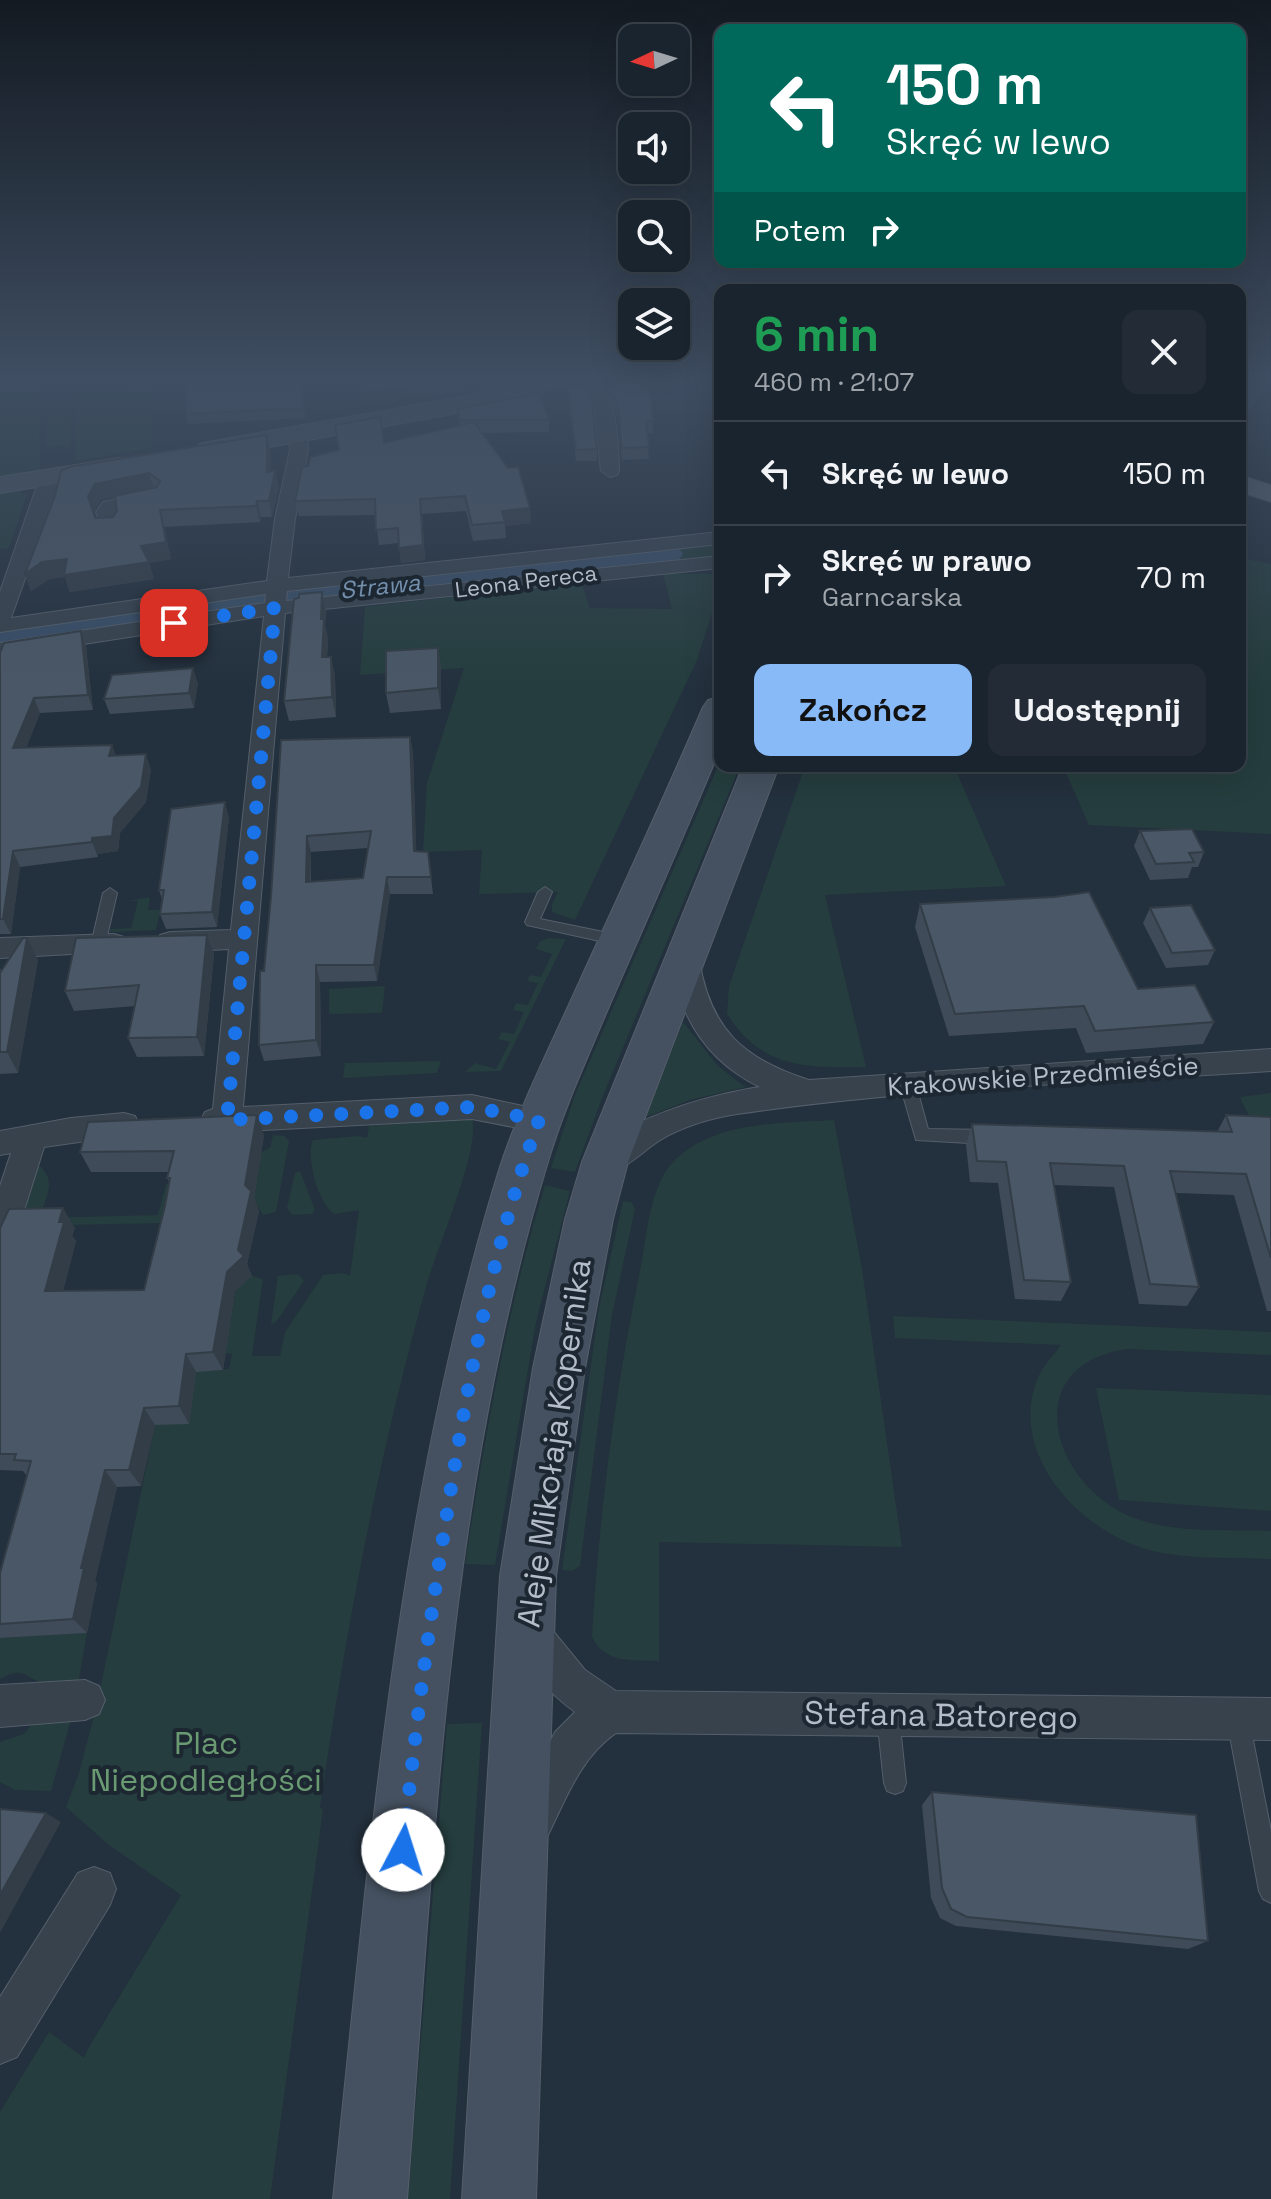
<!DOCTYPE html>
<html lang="pl">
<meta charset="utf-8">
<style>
body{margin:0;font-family:"Space Grotesk",sans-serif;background:#232c36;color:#f1f3f6;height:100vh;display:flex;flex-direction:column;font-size:30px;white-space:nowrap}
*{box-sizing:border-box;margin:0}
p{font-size:26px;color:#9fa4aa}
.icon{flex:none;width:44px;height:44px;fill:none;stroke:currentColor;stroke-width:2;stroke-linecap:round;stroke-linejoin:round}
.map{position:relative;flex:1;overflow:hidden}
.details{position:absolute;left:714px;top:284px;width:532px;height:488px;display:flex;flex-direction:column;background:#1a242e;border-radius:16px;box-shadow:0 8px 32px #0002,0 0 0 2px #38414a}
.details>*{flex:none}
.hud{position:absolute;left:714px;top:24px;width:532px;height:244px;border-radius:16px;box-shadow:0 8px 32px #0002,0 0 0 2px #38414a;background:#00695c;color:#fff;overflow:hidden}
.needle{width:52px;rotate:266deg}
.controls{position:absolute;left:618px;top:24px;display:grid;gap:16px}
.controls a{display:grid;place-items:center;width:72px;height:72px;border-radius:16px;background:#1a242e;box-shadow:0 8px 32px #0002,0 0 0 2px #38414a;font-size:40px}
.pin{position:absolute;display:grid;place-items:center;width:68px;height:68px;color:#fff;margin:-34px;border-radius:16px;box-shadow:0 4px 12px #0006}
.me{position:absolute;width:88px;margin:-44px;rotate:5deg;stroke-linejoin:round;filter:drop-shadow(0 0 6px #0008)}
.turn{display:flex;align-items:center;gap:28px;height:168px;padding:0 40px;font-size:36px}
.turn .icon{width:104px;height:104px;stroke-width:2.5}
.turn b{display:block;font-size:56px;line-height:68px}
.then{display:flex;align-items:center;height:76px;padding:0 40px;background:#0003;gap:16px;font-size:30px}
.round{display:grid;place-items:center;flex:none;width:84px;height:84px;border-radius:16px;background:#232c36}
.overview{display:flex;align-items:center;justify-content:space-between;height:136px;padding:0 40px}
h1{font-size:48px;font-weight:800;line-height:60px;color:#1e9e55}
.button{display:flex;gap:16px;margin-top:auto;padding:16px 40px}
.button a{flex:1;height:92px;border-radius:16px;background:#88baf8;color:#111;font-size:32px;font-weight:800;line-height:92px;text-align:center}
.button a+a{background:#232c36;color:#f1f3f6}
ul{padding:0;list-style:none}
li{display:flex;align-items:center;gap:24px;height:104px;padding:0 40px;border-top:2px solid #38414a}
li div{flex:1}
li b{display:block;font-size:30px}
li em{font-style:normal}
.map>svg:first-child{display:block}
</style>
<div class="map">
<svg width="1271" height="2199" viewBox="0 0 1271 2199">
<rect width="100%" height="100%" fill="#23303d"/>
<!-- green -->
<g fill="#253d3e">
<polygon points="0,380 39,380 39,398 0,401"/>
<polygon points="154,383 152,448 76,461 76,390"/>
<polygon points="70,402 70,445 47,447 46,403"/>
<polygon points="39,404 40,472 0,477 0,406"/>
<polygon points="21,490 21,494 27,494 9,548 0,549 0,493"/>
<polygon points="720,542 720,557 296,600 668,558 665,551 296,590"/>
<polygon points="1240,558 1271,564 1271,834 1089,825 1063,766 1240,766"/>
<polygon points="663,574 717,574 712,613 697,660 575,920 552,912 552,904 558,892 479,894 482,850 423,852 427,783 464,668 360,675 365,607 581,582 590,608 672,609"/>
<polygon points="720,762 720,766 740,766 602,1098 575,1172 551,1168 575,1095"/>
<path d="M805,766H954L1006,886L825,895L866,1067C806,1067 763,1070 727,1014L729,986Z"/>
<polygon points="150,897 148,910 160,910 156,930 110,932 110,929 131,928 138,901 129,901"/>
<polygon points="548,938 566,939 501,1071 465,1072 475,1063 496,1069 510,1042 498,1039 502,1032 514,1034 524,1012 513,1010 516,1003 528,1005 538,983 527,981 530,975 541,977 552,954 536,949 539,942"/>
<polygon points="385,986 382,1013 329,1014 329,989"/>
<polygon points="683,1022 717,1065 745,1087 690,1100 646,1117"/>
<polygon points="441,1061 437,1073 343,1078 345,1063"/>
<polygon points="1271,1093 1271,1141 1258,1135 1240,1097"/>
<path d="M472,1119C481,1146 438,1247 428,1280C379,1453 346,1629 320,1807L323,1810L270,2199H0V2112L49,2032L84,2058L89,2047L181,1895L109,1845L66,1807L79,1773L97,1704L155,1425L197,1363L212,1371L229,1369L232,1354L225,1353L238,1277L244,1282L252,1276L263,1279L252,1356H280L285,1332L323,1275L343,1273L350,1276L359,1210L335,1214C319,1206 305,1157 313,1140L358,1136L367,1138L369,1126L393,1124L389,1122Z"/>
<path d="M834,1120L862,1269L902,1547L659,1542V1661C634,1660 605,1664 592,1637C599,1515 615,1391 640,1271C646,1241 648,1204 663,1176C668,1166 678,1156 687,1150C727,1121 787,1123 834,1120Z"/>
<polygon points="273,1135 284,1136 289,1141 276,1212 263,1215 253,1198 261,1152 270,1148"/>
<path d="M39,1165C58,1182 45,1197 40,1218L158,1215L166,1184H174L164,1223L24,1226L20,1224Z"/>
<polygon points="300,1171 315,1210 312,1214 292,1215 287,1208 295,1173"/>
<path d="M545,1185L570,1191L536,1322L495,1565L465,1564C485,1437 507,1309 545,1185Z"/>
<polygon points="623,1201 631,1202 635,1209 612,1315 580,1566 572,1571 562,1570 599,1308"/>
<polygon points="298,1274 304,1281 276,1322 271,1324 278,1276"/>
<path d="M893,1316L1271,1332V1355L1128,1349C1024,1363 1046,1470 1119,1511C1163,1535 1223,1529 1271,1531V1559C1231,1557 1187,1560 1149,1550C1080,1531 1008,1455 1037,1380C1042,1366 1053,1356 1061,1345L895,1338Z"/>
<polygon points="1096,1388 1271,1395 1271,1511 1119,1500"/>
<path d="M87,1633L77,1690C67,1688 52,1688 43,1684C25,1676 23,1666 0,1679V1638Z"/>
<polygon points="73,1712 51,1791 15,1790 0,1782 0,1742 24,1734 40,1715"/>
<polygon points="482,1723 450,2199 408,2199 447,1724"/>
</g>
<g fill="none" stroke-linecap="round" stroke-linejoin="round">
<!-- river -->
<g fill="#384e67" fill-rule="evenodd">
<polygon points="1270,380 1251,408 1240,411 1241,380"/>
<polygon points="666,544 678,547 683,554 678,561 251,612 0,652 0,630 251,590"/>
</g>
<!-- lane casing -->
<g stroke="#555f6b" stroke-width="2">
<g id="lane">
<polygon points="478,380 487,380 497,398 495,400 489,400"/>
<polygon points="545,887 552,892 540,919 623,936 625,940 623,944 618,945 527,925 525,922 538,892"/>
<polygon points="110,888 117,893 105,945 98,950 91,945 103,893"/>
<polygon points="908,1079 914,1081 916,1085 928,1129 987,1130 993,1132 995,1137 993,1142 987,1144 916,1140 900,1085 902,1081"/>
<polygon points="888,1706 896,1709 899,1717 906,1783 903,1791 895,1794 887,1791 884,1783 877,1717 880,1709"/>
<polygon points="1238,1709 1246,1712 1249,1720 1271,1831 1271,1903 1263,1899 1259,1891 1227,1720 1230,1712"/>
</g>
</g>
<!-- street casing -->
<g stroke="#555f6b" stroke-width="2">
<g id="street">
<path d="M570,380C576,380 583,379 589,380C619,386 618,448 619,471L617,475L610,477L601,471L594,407L584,391Z"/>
<polygon points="298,429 307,434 308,450 295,519 288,578 720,532 720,544 287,591 286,601 720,556 720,568 285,613 243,1107 472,1095 550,1112 554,1120 550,1128 539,1132 472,1119 227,1132 205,1128 201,1120 205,1112 213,1109 229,949 170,952 160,949 156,942 160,935 170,932 231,930 264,616 0,657 0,643 265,603 266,594 0,632 0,592 41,474 55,474 58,486 11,618 267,581 275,519 290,450 289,434"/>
<polygon points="152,492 162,498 159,502 117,510 119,528 116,532 102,532 96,512 103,502"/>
<polygon points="114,934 124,937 128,944 124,951 0,958 0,938"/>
<path d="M685,949L695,952L699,959C710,1029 743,1059 809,1080L1271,1049V1071C1093,1083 913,1088 737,1114C714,1117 682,1127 662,1139C641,1151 620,1179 594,1171L589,1162C611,1121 716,1093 760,1087C718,1067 690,1033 677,989C673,977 669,963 675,952Z"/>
<polygon points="124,1113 135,1116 139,1125 135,1134 44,1147 16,1236 11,1246 0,1250 0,1186 11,1153 0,1155 0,1131 71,1118"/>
<path d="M530,1614L544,1620L585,1670L616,1691L1271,1698V1740L616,1733C580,1758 566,1799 547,1837L532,1844L517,1837L510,1822L555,1732L575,1712C549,1693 522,1664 510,1634L516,1620Z"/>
<polygon points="85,1680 99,1686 105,1700 99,1714 85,1720 0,1727 0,1685"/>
<polygon points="94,1867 110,1873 116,1889 110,1905 17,2057 0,2064 0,1997 78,1873"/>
</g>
</g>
<!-- secondary casing -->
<g stroke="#555f6b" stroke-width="2">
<g id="secondary">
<polygon points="525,380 567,380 564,385 469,411 208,458 199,456 195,450 199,444 208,442 467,396"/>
<polygon points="120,458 130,460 134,466 130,472 0,493 0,477"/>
<path d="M720,697V749C685,834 647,919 610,1004C588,1057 563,1110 547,1165C446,1499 434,1854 407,2199H333C370,1854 396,1503 499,1170C518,1111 546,1055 572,998C616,901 661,805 703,707L708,700Z"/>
<polygon points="743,766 779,766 628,1162 613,1219 585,1368 556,1576 536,2199 462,2199 500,1576 533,1368 565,1219 582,1162"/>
</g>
</g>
<!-- primary casing -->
<g stroke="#404b56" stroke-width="2">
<polygon id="primary" points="1240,475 1271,485 1271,502 1240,492"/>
</g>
<!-- lane -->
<use href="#lane" fill="#37424d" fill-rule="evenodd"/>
<!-- street -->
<use href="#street" fill="#37424d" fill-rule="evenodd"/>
<!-- secondary -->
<use href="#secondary" fill="#455160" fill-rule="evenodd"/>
<!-- primary -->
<use href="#primary" fill="#55616d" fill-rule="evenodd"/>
</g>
<!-- wall -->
<g fill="#3f4b58" fill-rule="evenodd">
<polygon points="302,380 305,418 188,424 186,414"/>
<polygon points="610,384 653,421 653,433 647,433 649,459 622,460 618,419 610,395"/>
<polygon points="567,387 597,449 597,461 576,461"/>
<polygon points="458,409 549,420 549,432 483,433 530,508 531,523 505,526 506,538 473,541 466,511 422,514 425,560 401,563 399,543 379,545 375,515 299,516 295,501 384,443 460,425"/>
<path d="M270,451L271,472L279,487L272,517H261L260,522L164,527L171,559L149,563L154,579L70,592L65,577L49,579L31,591L25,574L55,496L61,471ZM115,497L117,511L113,517L95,518L93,513L101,500Z"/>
<polygon points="322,592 326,612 325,625 328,639 327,657 331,657 335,676 336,717 289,721 284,701 299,598"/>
<polygon points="81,631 86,647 93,710 40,713 26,748 116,756 151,769 146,802 120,833 118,851 98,854 98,857 20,867 11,934 0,934 0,653"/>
<polygon points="438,648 441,668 441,709 390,713 386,693"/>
<polygon points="198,683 194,708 110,714 104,699"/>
<path d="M410,737L413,753L416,852H428L433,894H390L377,981L320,982L321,1056L264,1061L259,1045L271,896L281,740ZM368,848L363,878L311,882V852Z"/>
<polygon points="229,817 217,927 166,929 160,914 162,899 159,890"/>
<polygon points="1140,831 1204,852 1198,867 1192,867 1188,878 1150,880 1134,846"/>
<polygon points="920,904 1138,989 1214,1022 1203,1044 1086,1053 1076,1028 949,1036 915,927"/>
<polygon points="1150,908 1215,950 1208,965 1166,968 1143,923"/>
<polygon points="207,935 214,954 204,1056 137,1057 128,1038 135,1006 74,1011 65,991"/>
<polygon points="38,960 18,1073 0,1074 0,968 1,971"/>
<polygon points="1226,1115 1271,1117 1271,1311 1267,1311 1234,1195 1176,1193 1199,1287 1187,1306 1139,1304 1114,1187 1053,1185 1071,1282 1061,1301 1015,1299 998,1183 970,1182 966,1145 972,1124 1217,1132"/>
<polygon points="264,1135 254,1198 259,1211 247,1264 252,1276 235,1291 223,1370 196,1372 189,1424 155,1425 141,1486 117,1487 95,1581 97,1583 87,1633 0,1638 0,1573 27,1476 23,1471 0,1470 0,1228 75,1228 72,1236 76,1241 63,1291 144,1290 165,1206 170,1183 167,1178 169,1172 91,1172 80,1152"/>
<polygon points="932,1792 1208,1941 1188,1949 956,1926 940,1918 931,1898 922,1805"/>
</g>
<!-- shaded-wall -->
<g fill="#333d47">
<polygon points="451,380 464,380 465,390 363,405 361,393"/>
<polygon points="267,435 270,451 271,489 267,472"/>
<polygon points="275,471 279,487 272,517 269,501"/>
<polygon points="149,473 154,489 101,500 93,513 88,496 95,484"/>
<polygon points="420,499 425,560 401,563 399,548"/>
<polygon points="257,501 261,517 260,522 256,506"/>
<polygon points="530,508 531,523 505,526 502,511"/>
<polygon points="160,510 171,559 149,563 154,579 70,592 65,577 49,579 31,591 25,574 42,562 141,546"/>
<polygon points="322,592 326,612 325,625 328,639 326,677 322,657 321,619"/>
<polygon points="81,631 86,647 93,710 88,695"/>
<polygon points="438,648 441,668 441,709 438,688"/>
<polygon points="331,657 335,676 336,717 332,697"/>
<polygon points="193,668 198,683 194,708 189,693"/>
<polygon points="34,698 40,713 20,763 13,748"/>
<polygon points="410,737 413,753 417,868 414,851"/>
<polygon points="112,745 118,761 109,756"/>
<polygon points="146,754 151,769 146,802 120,833 118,851 98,854 98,857 92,842 92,838 114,818"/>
<polygon points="225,802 229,817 217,927 212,912"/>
<polygon points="307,836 311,852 310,899 306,882"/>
<polygon points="13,851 20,867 11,934 3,919"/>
<polygon points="387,877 390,894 377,981 374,965"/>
<polygon points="207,935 214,954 204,1056 197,1037"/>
<polygon points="27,938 38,960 18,1073 7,1052"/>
<polygon points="316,965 320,982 321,1056 316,1040"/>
<polygon points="257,1115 264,1135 254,1198 259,1211 247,1264 252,1276 235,1291 223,1370 213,1352 227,1272 245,1185"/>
<polygon points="63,1208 75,1228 72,1236 76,1241 58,1310 45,1291"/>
<polygon points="186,1354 196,1372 189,1424 179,1406"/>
<polygon points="144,1408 155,1425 141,1486 129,1470"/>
<polygon points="105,1470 117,1487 95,1581 97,1583 87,1633 73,1619 81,1568"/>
<polygon points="46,1813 61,1822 0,1933 0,1895"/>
</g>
<!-- building -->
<g fill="#495766" stroke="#333d47" stroke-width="2" fill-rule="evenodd">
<polygon points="186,380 301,380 304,408 186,414"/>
<polygon points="359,380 451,380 361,393"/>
<polygon points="644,381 650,389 653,421 646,421 649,447 622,448 618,407 610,384"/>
<polygon points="584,386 591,397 597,449 576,450 567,387"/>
<polygon points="539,393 549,420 459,420 458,409"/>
<polygon points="380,417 384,443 474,422 508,468 518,467 530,508 502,511 505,522 472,525 465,496 420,499 423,545 399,548 398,528 376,530 375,499 295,501 302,467 308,466 311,457 339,450 335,425"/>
<path d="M267,435V472L275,471L269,501H257L256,506L160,510L166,542L141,546L149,562L64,575L67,559L42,562L25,574L55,496L61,471L69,467ZM149,473L160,481L157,487L115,496L117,511L113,517L95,518L88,496L95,484Z"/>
<polygon points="322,592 321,619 324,619 322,657 331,657 332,697 284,701 294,599 299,598 299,594"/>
<polygon points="81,631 88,695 34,698 13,748 112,745 109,756 146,754 141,787 114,818 112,836 92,838 92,842 13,851 3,919 0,919 0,653 4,643"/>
<polygon points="438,648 438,688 386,693 386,651"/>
<polygon points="193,668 189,693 104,699 112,675"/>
<path d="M410,737L414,851L428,852L431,877H387L374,965H316V1040L259,1045L260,971H264L271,896L281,740ZM371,831L363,878L306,882L307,836Z"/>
<polygon points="225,802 212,912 160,914 164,890 159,890 171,809"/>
<polygon points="1192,829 1204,852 1189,853 1194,862 1156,864 1140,831"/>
<polygon points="1089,892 1138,989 1195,985 1214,1022 1095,1031 1084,1006 955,1014 920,904 1054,897"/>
<polygon points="1191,905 1215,950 1172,953 1150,908"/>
<polygon points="207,935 197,1037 128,1038 139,985 65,991 76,938"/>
<polygon points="23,938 27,938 7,1052 0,1052 0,973"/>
<polygon points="257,1115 245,1185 251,1191 238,1250 244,1256 227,1272 213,1352 186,1354 179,1406 144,1408 129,1470 105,1470 81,1568 84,1568 73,1619 0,1624 0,1573 31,1461 14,1460 16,1454 0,1454 0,1228 9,1209 63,1208 59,1222 64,1222 45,1291 144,1290 165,1206 170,1178 167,1178 174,1151 80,1152 88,1122"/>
<polygon points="1226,1115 1271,1117 1271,1258 1246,1174 1170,1171 1199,1287 1150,1284 1124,1166 1050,1163 1071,1282 1024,1280 1006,1162 977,1161 972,1124 1232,1132"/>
<polygon points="932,1792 1196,1815 1208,1941 967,1917 951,1909 942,1888"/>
<polygon points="0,1809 46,1813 0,1895"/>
</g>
<!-- sky -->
<linearGradient id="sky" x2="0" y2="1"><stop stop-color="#131a22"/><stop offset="0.55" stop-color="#3f4e62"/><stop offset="1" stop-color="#3f4e62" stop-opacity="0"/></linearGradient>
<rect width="1271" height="688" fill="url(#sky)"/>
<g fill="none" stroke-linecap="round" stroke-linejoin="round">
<!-- route -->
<path stroke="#1a73e8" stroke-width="14" stroke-dasharray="0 25.2" d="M174,623L275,608L227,1120L472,1107L539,1120C492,1249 467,1385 446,1520C428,1630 414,1740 403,1850"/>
</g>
<g text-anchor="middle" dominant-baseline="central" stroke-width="8" stroke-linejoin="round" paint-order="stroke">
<!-- far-street labels -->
<g font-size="22" fill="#b3bcc8" stroke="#1c2732">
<text transform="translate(526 581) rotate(-7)">Leona Pereca</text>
</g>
<!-- far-water labels -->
<g font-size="24" font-style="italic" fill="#738fac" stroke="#1c2732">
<text transform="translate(380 586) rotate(-6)">Strawa</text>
</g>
<!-- street labels -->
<g font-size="26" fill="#b3bcc8" stroke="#1c2732">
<text transform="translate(1043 1076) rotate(-4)">Krakowskie Przedmieście</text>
</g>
<!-- near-street labels -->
<g font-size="32" fill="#b3bcc8" stroke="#1c2732">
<text transform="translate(554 1443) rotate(-82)">Aleje Mikołaja Kopernika</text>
<text transform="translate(941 1715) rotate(1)">Stefana Batorego</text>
</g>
<!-- near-park labels -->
<g font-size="32" fill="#6a9a72" stroke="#1c2732">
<text x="206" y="1743">Plac<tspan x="206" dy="37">Niepodległości</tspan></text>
</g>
</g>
</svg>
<div class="controls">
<a><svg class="needle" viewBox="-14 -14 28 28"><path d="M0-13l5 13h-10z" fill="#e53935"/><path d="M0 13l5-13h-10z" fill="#9fa4aa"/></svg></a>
<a><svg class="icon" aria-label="sound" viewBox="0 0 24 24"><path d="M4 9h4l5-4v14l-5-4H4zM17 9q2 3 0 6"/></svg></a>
<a><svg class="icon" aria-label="search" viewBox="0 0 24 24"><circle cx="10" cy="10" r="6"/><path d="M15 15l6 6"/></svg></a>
<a><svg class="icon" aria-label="layers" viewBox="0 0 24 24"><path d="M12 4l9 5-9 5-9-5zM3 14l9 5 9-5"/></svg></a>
</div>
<div class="pin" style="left:174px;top:623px;background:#d93025"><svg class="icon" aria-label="arrive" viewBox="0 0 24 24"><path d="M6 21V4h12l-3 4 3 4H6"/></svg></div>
<svg class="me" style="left:403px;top:1850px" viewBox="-20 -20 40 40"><circle r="19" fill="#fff"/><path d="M0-13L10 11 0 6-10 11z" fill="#1a73e8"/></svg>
<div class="hud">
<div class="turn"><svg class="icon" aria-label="left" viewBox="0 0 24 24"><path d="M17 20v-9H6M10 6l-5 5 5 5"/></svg><div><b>150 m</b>Skręć w lewo</div></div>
<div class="then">Potem<svg class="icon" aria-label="right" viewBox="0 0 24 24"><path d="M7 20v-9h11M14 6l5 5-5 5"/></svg></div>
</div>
<section class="details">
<div class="overview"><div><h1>6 min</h1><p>460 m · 21:07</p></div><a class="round"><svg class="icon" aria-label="close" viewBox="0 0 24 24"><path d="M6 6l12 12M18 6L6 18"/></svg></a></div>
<ul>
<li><svg class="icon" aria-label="left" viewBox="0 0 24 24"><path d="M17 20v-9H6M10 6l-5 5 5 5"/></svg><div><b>Skręć w lewo</b></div><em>150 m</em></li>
<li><svg class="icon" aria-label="right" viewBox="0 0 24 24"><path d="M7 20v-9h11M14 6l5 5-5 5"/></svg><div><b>Skręć w prawo</b><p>Garncarska</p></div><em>70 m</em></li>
</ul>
<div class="button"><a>Zakończ</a><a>Udostępnij</a></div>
</section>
</div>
